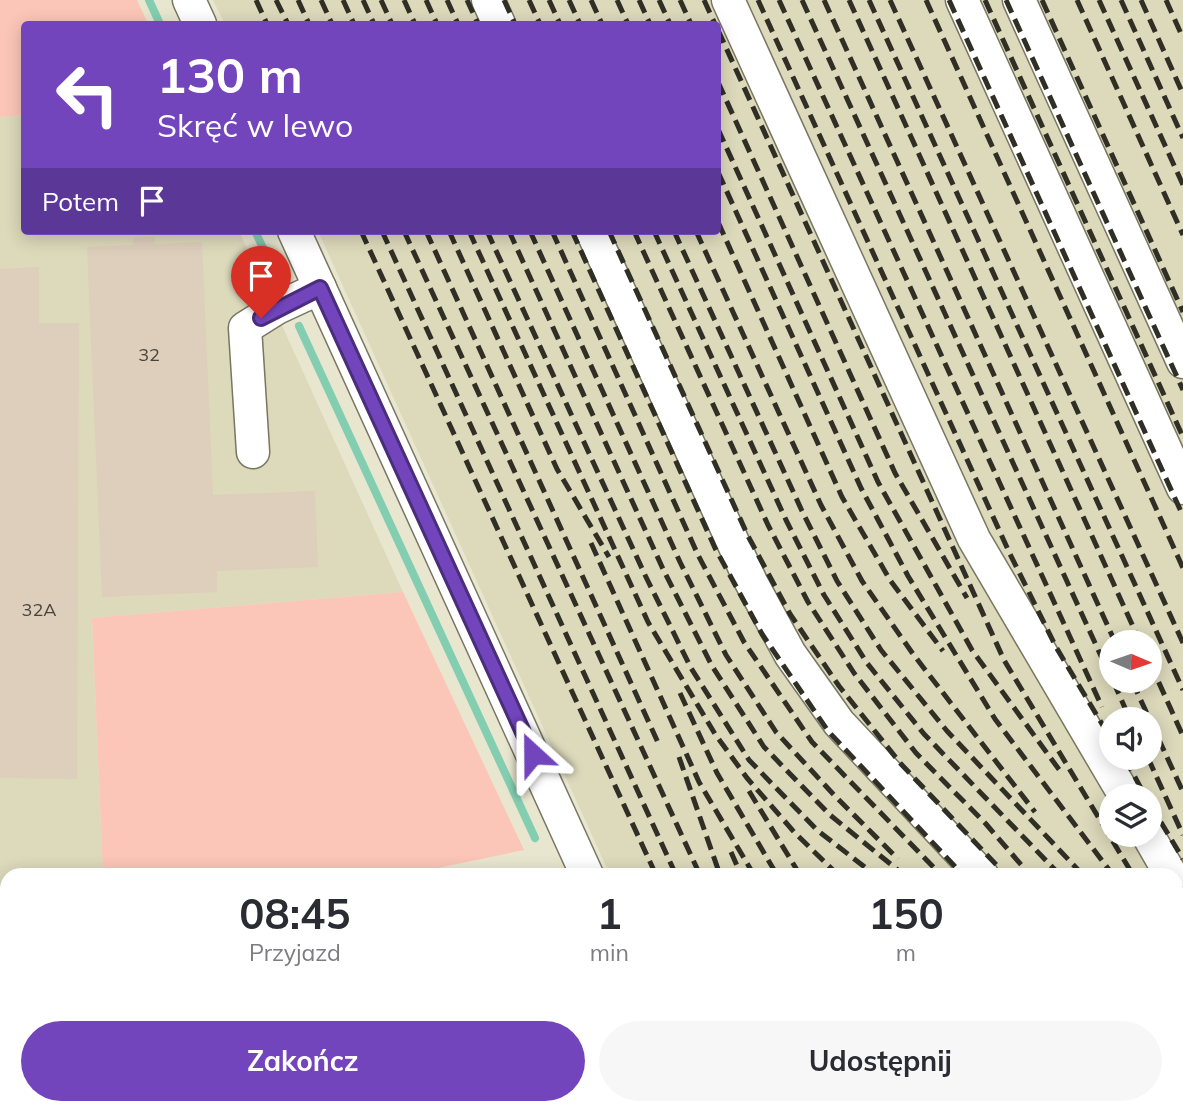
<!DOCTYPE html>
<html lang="pl">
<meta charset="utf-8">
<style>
body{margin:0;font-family:Mulish,sans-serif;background:#f7f7f7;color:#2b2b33;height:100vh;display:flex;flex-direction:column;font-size:26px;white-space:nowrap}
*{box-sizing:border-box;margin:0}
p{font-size:23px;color:#7c7c81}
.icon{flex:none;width:38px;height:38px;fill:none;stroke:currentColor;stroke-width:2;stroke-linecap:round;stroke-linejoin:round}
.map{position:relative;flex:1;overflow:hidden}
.panel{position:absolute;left:0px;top:868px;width:1183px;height:247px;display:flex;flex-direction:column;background:#fff;border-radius:21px 21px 0 0;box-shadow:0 4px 18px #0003}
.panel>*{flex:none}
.hud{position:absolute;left:21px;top:21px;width:700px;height:214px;border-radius:7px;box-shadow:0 4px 18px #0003;background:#7245bd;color:#fff;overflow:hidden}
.needle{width:46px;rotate:92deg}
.buttons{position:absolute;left:1099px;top:630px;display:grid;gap:14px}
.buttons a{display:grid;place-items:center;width:63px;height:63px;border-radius:50%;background:#fff;box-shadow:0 4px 18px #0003;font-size:35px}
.pin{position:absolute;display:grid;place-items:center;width:60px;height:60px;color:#fff;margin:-72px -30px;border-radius:50% 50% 50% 0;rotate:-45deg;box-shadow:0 0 7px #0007}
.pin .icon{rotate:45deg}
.me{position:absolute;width:77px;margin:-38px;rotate:336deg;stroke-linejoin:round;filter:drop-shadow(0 0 5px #0008)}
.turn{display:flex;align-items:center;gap:24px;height:147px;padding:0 21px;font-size:32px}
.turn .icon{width:91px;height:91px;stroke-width:2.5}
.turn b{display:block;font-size:49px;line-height:60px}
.then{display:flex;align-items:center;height:66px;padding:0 21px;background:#0003;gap:14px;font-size:26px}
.eta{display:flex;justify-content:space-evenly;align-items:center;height:119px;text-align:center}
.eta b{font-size:42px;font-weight:700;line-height:49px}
.button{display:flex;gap:14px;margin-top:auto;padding:14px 21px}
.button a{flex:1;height:80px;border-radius:42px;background:#7245bd;color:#fff;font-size:28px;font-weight:700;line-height:80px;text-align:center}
.button a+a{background:#f7f7f7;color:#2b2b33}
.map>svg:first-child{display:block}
</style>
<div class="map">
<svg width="1183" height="1114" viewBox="0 0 1183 1114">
<rect width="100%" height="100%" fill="#e8e6cf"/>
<!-- built -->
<g fill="#ddd9bb" fill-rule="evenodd">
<path d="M213,0H1183V1114H718L716,1108H1176V875H610L318,231H718V24H225ZM1111,642H1150V681H1111ZM1111,719H1150V758H1111ZM1111,796H1150V835H1111Z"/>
<polygon points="24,115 24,231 239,231 403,592 92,618 103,875 7,875 7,958 0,960 0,117"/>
<polygon points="7,1017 7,1108 635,1108 638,1114 0,1114 0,1018"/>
</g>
<!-- green -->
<g fill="#fbc6b8">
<polygon points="0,0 137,0 148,24 24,24 24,115 0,117"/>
<polygon points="403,592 524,850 404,875 103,875 92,618"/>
</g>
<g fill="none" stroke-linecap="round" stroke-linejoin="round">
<!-- stream -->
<g stroke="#83ceb1" stroke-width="8">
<polyline points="149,0 160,24"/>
<polyline points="255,231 277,278"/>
<polyline points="299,326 535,838"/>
<polyline points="0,1001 7,1000"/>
<polyline points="646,1108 649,1114"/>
</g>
</g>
<!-- building -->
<g fill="#decebc">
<polygon points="155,237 155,244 202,242 204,288 206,288 204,290 213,495 315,491 318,567 217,571 217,592 102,597 87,247 133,245 133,238"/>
<polygon points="39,267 39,323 79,323 77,779 0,778 0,269"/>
<polygon points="223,1108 232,1108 234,1114 203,1114"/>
<polygon points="288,1108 355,1108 341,1114 291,1114"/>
<polygon points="447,1108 456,1108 457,1114 427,1114"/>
<polygon points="509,1108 587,1108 590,1114 512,1114"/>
</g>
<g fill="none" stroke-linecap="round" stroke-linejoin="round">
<!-- minor casing -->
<g stroke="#797662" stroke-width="35">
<g id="minor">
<polyline points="189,0 200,24"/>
<polyline points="488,0 499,24"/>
<polyline points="728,0 974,539 1125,796"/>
<polyline points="962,0 1183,488"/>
<polyline points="1019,0 1183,362"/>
<polyline points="294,231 587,875"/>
<polyline points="592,231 751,582 790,654 839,723 982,875"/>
<polyline points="253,452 245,328 277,308 320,288"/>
<polyline points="1148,835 1171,875"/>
<polyline points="693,1108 696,1114"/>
<polyline points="1177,1114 1183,1104"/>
</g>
</g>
<!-- minor -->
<use href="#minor" stroke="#fff" stroke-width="32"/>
<!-- rail -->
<g stroke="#302f25" stroke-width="5" stroke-dasharray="14 7" stroke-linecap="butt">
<polyline points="256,0 267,24"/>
<polyline points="276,0 288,24"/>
<polyline points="298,0 309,24"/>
<polyline points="321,0 332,24"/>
<polyline points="343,0 354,24"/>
<polyline points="363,0 374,24"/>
<polyline points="381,0 392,24"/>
<polyline points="404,0 415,24"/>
<polyline points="426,0 437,24"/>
<polyline points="447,0 458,24"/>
<polyline points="467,0 478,24"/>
<polyline points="504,0 515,24"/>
<polyline points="529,0 540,24"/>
<polyline points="549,0 560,24"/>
<polyline points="569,0 580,24"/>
<polyline points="591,0 602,24"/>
<polyline points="617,0 628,24"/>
<polyline points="639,0 650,24"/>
<polyline points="659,0 670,24"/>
<polyline points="680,0 691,24"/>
<polyline points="704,0 715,24"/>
<polyline points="758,0 1010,554 1056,647 1111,739"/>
<polyline points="779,0 1102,707"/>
<polyline points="802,0 1111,678"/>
<polyline points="824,0 1115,642"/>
<polyline points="849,0 1140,642"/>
<polyline points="869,0 1183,690"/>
<polyline points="890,0 1183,643"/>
<polyline points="926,0 1183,568"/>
<polyline points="949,0 1183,516"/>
<polyline points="985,0 1183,437"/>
<polyline points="1006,0 1183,390"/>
<polyline points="1042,0 1183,312"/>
<polyline points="1077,0 1183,235"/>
<polyline points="1099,0 1183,185"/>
<polyline points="1121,0 1183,138"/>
<polyline points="1141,0 1183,94"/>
<polyline points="1166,0 1183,38"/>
<polyline points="718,30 1004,660 1133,875"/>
<polyline points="718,82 895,473 967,598"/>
<polyline points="718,129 878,482 972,650 1063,775"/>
<polyline points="718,172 861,488 908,576 995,719 1113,875"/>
<polyline points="718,222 842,497 890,580 943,651"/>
<polyline points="361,231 656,875"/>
<polyline points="382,231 676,875"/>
<polyline points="404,231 700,875"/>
<polyline points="426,231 660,747"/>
<polyline points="449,231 557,469 609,557"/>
<polyline points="469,231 648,622 715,734 747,778 795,833 838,875"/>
<polyline points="487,231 645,575 691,668 749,760 817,830 875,875"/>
<polyline points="509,231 663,569 712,666 764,747 830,815 904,875"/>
<polyline points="530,231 680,562 726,655 776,732 834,795 898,859"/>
<polyline points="552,231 698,555 744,642 812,742 941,875"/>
<polyline points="572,231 715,548 762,634 828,731 963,875"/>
<polyline points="609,231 748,536 790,614 839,686 901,764 1006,875"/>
<polyline points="634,231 768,525 808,602 854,673 916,753 986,824 1030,875"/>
<polyline points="654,231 786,520 824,595 867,663 924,734 1060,875"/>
<polyline points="674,231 802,511 837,581 881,650 947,731 1083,875"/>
<polyline points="696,231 821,505 862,581 913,654 1035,812"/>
<polyline points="591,543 699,782 754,875"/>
<polyline points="1150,663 1183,736"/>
<polyline points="1113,681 1130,719"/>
<polyline points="1132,681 1183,792"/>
<polyline points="680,693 717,773 777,875"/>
<polyline points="679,757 720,875"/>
<polyline points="1125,758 1145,796"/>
<polyline points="1148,758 1183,835"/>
<polyline points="749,791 800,875"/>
<polyline points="1150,804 1183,859"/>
<polyline points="731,852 741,875"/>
<polyline points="1176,948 1183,960"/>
<polyline points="1176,997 1183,1006"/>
<polyline points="1176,1055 1183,1062"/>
<polyline points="762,1108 765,1114"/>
<polyline points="783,1108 786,1114"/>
<polyline points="814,1108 818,1114"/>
<polyline points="843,1108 847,1114"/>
<polyline points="882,1108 887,1114"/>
<polyline points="917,1108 922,1114"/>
<polyline points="950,1108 954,1114"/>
<polyline points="974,1108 978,1114"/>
<polyline points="1092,1108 1097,1114"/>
<polyline points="1111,1108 1118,1114"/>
<polyline points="1172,1108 1182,1114"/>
</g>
</g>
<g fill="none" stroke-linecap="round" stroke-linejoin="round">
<!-- route casing -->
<g stroke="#4a2d7b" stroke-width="18">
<polyline id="route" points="261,318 320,288 533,754"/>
</g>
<!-- route -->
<use href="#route" stroke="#7245bd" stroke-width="12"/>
</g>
<g text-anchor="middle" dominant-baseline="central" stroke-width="5" stroke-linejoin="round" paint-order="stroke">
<!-- number labels -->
<g font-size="18" fill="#49443a">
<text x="149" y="354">32</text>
<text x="39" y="609">32A</text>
</g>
</g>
</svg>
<div class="buttons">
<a><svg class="needle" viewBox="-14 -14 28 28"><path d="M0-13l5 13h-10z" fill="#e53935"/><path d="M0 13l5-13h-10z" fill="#7c7c81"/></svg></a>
<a><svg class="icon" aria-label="sound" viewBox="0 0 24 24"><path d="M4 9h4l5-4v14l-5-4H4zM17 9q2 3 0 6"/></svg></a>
<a><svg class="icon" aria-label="layers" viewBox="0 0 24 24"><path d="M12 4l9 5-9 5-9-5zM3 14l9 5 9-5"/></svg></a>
</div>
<div class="pin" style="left:261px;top:318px;background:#d93025"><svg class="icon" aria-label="arrive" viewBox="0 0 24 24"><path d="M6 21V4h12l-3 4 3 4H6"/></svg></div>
<svg class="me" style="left:533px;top:754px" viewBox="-20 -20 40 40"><path d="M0-17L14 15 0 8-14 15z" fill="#7245bd" stroke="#fff" stroke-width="4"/></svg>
<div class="hud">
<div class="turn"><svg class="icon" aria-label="left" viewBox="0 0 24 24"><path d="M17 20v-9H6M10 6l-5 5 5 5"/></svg><div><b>130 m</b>Skręć w lewo</div></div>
<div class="then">Potem<svg class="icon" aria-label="arrive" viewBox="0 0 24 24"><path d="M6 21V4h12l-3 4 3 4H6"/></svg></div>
</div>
<section class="panel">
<div class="eta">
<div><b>08:45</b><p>Przyjazd</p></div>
<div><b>1</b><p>min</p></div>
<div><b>150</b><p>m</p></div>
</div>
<div class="button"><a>Zakończ</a><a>Udostępnij</a></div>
</section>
</div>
